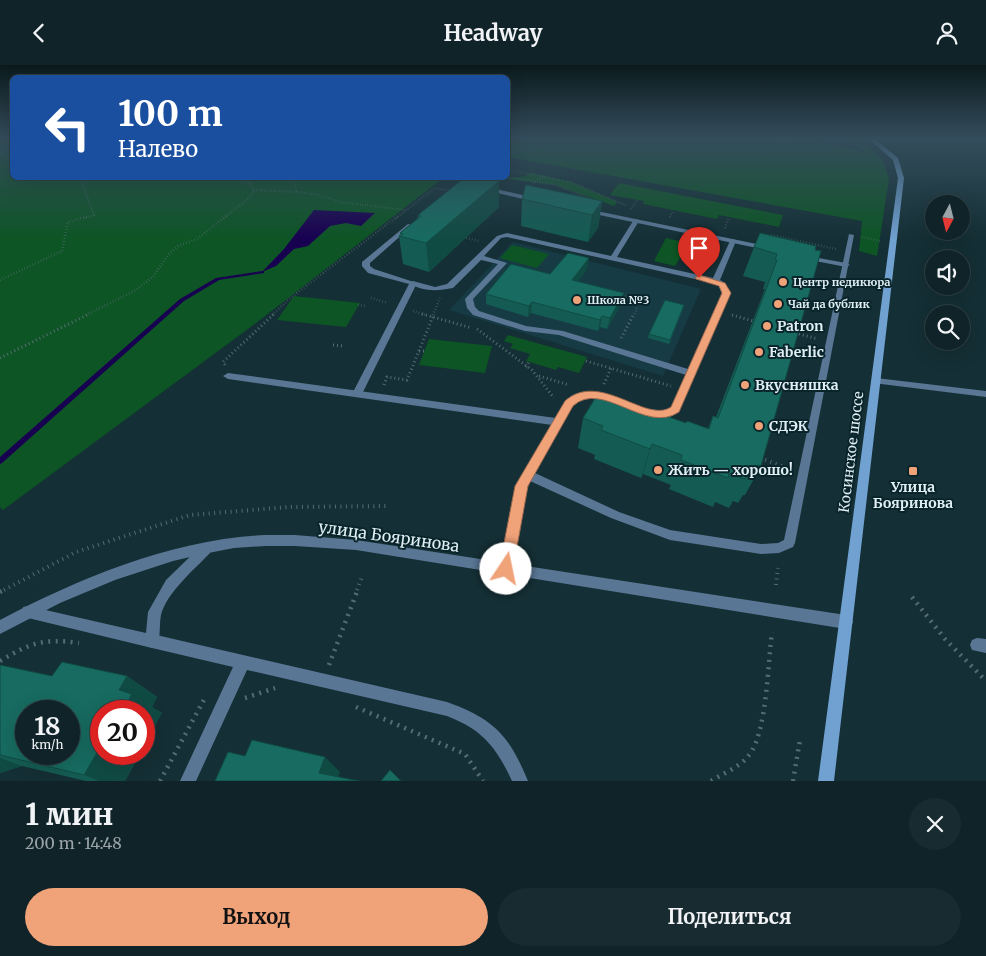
<!DOCTYPE html>
<html lang="ru">
<meta charset="utf-8">
<style>
body{margin:0;font-family:Merriweather,serif;background:#182b30;color:#f1f3f6;height:100vh;display:flex;flex-direction:column;font-size:19px;white-space:nowrap}
*{box-sizing:border-box;margin:0}
p{font-size:16px;color:#9ba4a8}
.icon{flex:none;width:28px;height:28px;fill:none;stroke:currentColor;stroke-width:2;stroke-linecap:round;stroke-linejoin:round}
.map{position:relative;height:716px;overflow:hidden}
.side{display:flex;flex-direction:column;background:#0f2328;flex:1}
.side>*{flex:none}
.guide{position:absolute;left:10px;top:10px;width:500px;height:105px;border-radius:8px;box-shadow:0 5px 20px #0002,0 0 0 1px #2f4045;background:#1a4fa0;color:#fff;overflow:hidden}
.needle{width:32px;rotate:187deg}
.tools{position:absolute;left:925px;top:130px;display:grid;gap:10px}
.tools a{display:grid;place-items:center;width:45px;height:45px;border-radius:50%;background:#0f2328;box-shadow:0 5px 20px #0002,0 0 0 1px #2f4045;font-size:25px}
.speed{position:absolute;left:15px;top:635px;display:flex;gap:10px;font-size:25px;font-weight:700;text-align:center}
.speed>*{display:grid;place-content:center;width:65px;height:65px;border-radius:50%;background:#0f2328;box-shadow:0 5px 20px #0002,0 0 0 1px #2f4045;line-height:1}
.speed small{font-size:12px;font-weight:400}
.speed .limit{border:8px solid #d22;background:#fff;color:#111}
.pin{position:absolute;display:grid;place-items:center;width:42px;height:42px;color:#fff;margin:-51px -21px;border-radius:50% 50% 50% 0;rotate:-45deg;box-shadow:0 0 5px #0007}
.pin .icon{rotate:45deg}
.me{position:absolute;width:55px;margin:-28px;rotate:11deg;stroke-linejoin:round;filter:drop-shadow(0 0 4px #0008)}
.turn{display:flex;align-items:center;gap:18px;height:105px;padding:0 25px;font-size:22px}
.turn .icon{width:65px;height:65px;stroke-width:2.5}
.turn b{display:block;font-size:35px;line-height:42px}
.round{display:grid;place-items:center;flex:none;width:52px;height:52px;border-radius:26px;background:#182b30}
.overview{display:flex;align-items:center;justify-content:space-between;height:85px;padding:0 25px}
h1{font-size:30px;font-weight:700;line-height:38px}
.cta{display:flex;gap:10px;margin-top:auto;padding:10px 25px}
.cta a{flex:1;height:58px;border-radius:30px;background:#f0a279;color:#111;font-size:20px;font-weight:700;line-height:58px;text-align:center}
.cta a+a{background:#182b30;color:#f1f3f6}
header{display:flex;justify-content:space-between;align-items:center;height:65px;padding:0 25px;background:#0f2328;font-size:22px;font-weight:700}
.map>svg:first-child{display:block}
</style>
<header><svg class="icon" aria-label="back" viewBox="0 0 24 24"><path d="M15 5l-7 7 7 7"/></svg>Headway<svg class="icon" aria-label="person" viewBox="0 0 24 24"><circle cx="12" cy="8" r="4"/><path d="M4 21q1-7 8-7t8 7"/></svg></header>
<div class="map">
<svg width="986" height="716" viewBox="0 0 986 716">
<rect width="100%" height="100%" fill="#142f35"/>
<!-- built -->
<polygon fill="#163b44" points="513,177 701,224 663,311 449,245"/>
<!-- green -->
<g fill="#0d5525">
<polygon points="0,74 12,74 12,112 443,113 256,258 3,445 0,442"/>
<polygon points="508,74 808,74 864,87 851,74 859,74 882,94 889,114 877,191 859,186 862,156 508,92"/>
<polygon points="532,108 571,117 617,137 614,141 556,120 503,113 521,112"/>
<polygon points="619,118 783,150 779,162 719,150 717,154 643,139 644,136 610,130"/>
<polygon points="666,173 702,181 695,196 680,193 675,201 654,196"/>
<polygon points="512,180 549,189 537,203 500,193"/>
<polygon points="294,231 360,238 346,262 277,255"/>
<polygon points="508,270 587,292 579,308 558,302 556,305 526,296 530,289 510,283 513,279 504,276"/>
<polygon points="429,274 492,281 485,308 419,300"/>
</g>
<!-- water -->
<polygon fill="#180051" points="314,145 375,148 361,161 346,158 330,161 308,181 294,184 276,201 262,207 284,184"/>
<g fill="none" stroke-linecap="round" stroke-linejoin="round">
<!-- stream -->
<polygon fill="#180051" fill-rule="evenodd" points="262,206 264,206 264,208 219,215 184,236 2,398 0,399 0,392 180,234 216,213"/>
<!-- path-far4 -->
<g stroke="#556c72" stroke-width="2" stroke-dasharray="0.5 2" stroke-linecap="butt">
<polyline points="578,74 581,74"/>
<polyline points="689,74 792,77 796,74"/>
<polyline points="0,87 3,87 1,89 4,92 12,91"/>
<polyline points="508,90 557,74"/>
<polyline points="508,105 571,117 625,140"/>
<polyline points="232,112 250,119"/>
<polyline points="292,112 297,127"/>
<polyline points="503,112 556,120 588,133"/>
<polyline points="533,118 545,111"/>
<polyline points="254,125 297,127 319,130 341,137 405,145"/>
<polyline points="631,144 637,135"/>
<polyline points="670,152 673,146"/>
<polyline points="84,153 94,150 82,118 97,112"/>
<polyline points="224,153 250,132 254,125 250,119 254,112"/>
<polyline points="396,153 435,123 451,126"/>
</g>
<!-- path-far3 -->
<g stroke="#556c72" stroke-width="2.5" stroke-dasharray="0.5 2.5" stroke-linecap="butt">
<polyline points="725,163 729,152"/>
<polyline points="771,170 836,184"/>
<polyline points="862,172 880,176"/>
<polyline points="466,173 479,176"/>
<polyline points="0,215 62,186 68,157 89,151"/>
<polyline points="620,228 633,234 637,244 634,250"/>
<polyline points="371,233 388,238"/>
<polyline points="358,240 366,241"/>
<polyline points="413,246 426,250"/>
<polyline points="86,250 134,226 153,212 168,190 178,181 197,174 226,151"/>
<polyline points="272,250 289,234 398,151"/>
<polyline points="433,250 440,233"/>
</g>
<!-- path-far2 -->
<g stroke="#556c72" stroke-width="3" stroke-dasharray="1 3" stroke-linecap="butt">
<polyline points="422,249 472,263"/>
<polyline points="732,250 753,256"/>
<polyline points="477,264 532,305 554,333"/>
<polyline points="795,268 818,274"/>
<polyline points="621,273 634,249"/>
<polyline points="333,280 343,281"/>
<polyline points="419,286 425,286"/>
<polyline points="0,293 89,249"/>
<polyline points="586,296 671,321"/>
<polyline points="225,300 223,297 274,249"/>
<polyline points="526,302 529,297"/>
<polyline points="539,311 569,320"/>
<polyline points="604,319 611,303"/>
<polyline points="384,320 387,312 407,315 434,249"/>
</g>
<!-- path-far1 -->
<g stroke="#556c72" stroke-width="4" stroke-dasharray="1 4.5" stroke-linecap="butt">
<polyline points="760,393 790,404"/>
<polyline points="776,520 778,503"/>
<polyline points="4,525 76,487 190,450 289,442 389,441"/>
<polyline points="357,525 362,512"/>
</g>
<!-- path -->
<g stroke="#556c72" stroke-width="4.5" stroke-dasharray="2 5.5" stroke-linecap="butt">
<polyline points="0,527 7,524"/>
<polyline points="912,532 945,574 986,616"/>
<path d="M0,596C30,578 44,573 79,578"/>
<polyline points="329,600 358,524"/>
<polyline points="245,633 275,623"/>
<polyline points="356,642 465,689 483,716"/>
<polyline points="160,716 206,631"/>
<path d="M711,716C724,708 740,702 749,690C767,668 768,596 772,567"/>
<polyline points="793,716 800,675"/>
</g>
<!-- lane -->
<g fill="#597694" fill-rule="evenodd">
<path d="M636,154L639,156L617,192L713,213L730,176L733,174L736,176L720,215L725,218L730,229L680,345C672,354 653,357 644,348L649,344L665,346L671,343L686,310L559,270L525,266L473,250L467,243L465,234L498,199L481,195L453,223C438,226 422,227 409,218L413,216L435,222L447,219L497,171L507,168L611,191L633,156ZM507,172L713,218L719,221L722,229L688,304L563,266L526,261L479,246L475,242L473,234L507,198L484,191L501,173Z"/>
<path d="M849,169L854,170L795,478L793,482L779,488L761,489L670,475L611,453L530,416L527,421L512,504L510,508L506,510L502,508L500,504L516,421L552,360L228,314L223,311L228,308L556,353C559,347 562,340 566,335C579,322 599,327 613,332L615,334L613,336L610,337C595,333 585,331 573,340L535,408L619,447L670,465L761,479L778,478L784,475Z"/>
<polygon points="876,313 986,326 986,332 873,318 871,316 873,314"/>
<path d="M206,479L210,480L212,484L210,488C195,504 167,527 161,550C159,560 161,571 157,581L152,583L28,553L23,552L21,547L23,542L28,541L146,568L148,547L166,515L202,480Z"/>
</g>
<!-- street -->
<g fill="#597694" fill-rule="evenodd">
<polygon points="487,122 536,133 539,135 536,137 485,125 484,124"/>
<polygon points="587,144 766,181 770,183 766,185 585,147 584,146"/>
<polygon points="408,159 413,160 370,198 370,201 374,204 417,218 362,329 357,332 354,331 352,329 409,219 368,208 362,201 362,197"/>
<polygon points="802,190 846,198 850,200 846,202 805,194 802,194"/>
<path d="M265,470H295L356,475L846,550L851,552L853,557L851,562L846,564L356,485L295,481H265L234,483L203,489L173,496L115,515L60,538L0,569V555C82,512 171,475 265,470Z"/>
<path d="M152,569L447,637C494,654 509,670 528,716H512C496,682 483,665 447,651L247,605L196,716H180L233,602L152,583L147,581L145,576L147,571Z"/>
<polygon points="977,573 986,574 986,588 972,585 970,580 972,575"/>
</g>
<!-- secondary -->
<polygon fill="#71a1d1" fill-rule="evenodd" points="869,74 875,74 898,93 904,113 834,716 818,716 898,113 893,95"/>
</g>
<!-- wall -->
<g fill="#145c53">
<polygon points="499,116 499,142 429,207 403,199 399,171 401,170 400,168 418,153 418,150"/>
<polygon points="522,134 602,136 598,163 588,177 521,161"/>
<polygon points="816,181 761,401 745,430 743,430 738,438 733,436 729,443 715,437 713,442 669,424 671,420 643,409 641,413 594,394 595,390 578,383 583,353 686,358 708,363 713,351 716,352 765,224 763,224 765,217 743,211 754,182"/>
<polygon points="587,204 578,216 621,239 607,264 600,262 598,266 531,248 528,252 486,239 486,229 550,209"/>
<polygon points="683,244 669,279 648,273 649,269"/>
<polygon points="0,600 52,611 127,611 157,632 152,642 162,648 101,689 140,689 125,716 86,716 22,701 0,708"/>
</g>
<!-- shaded-wall -->
<g fill="#104b43">
<polygon points="499,116 499,142 429,207 426,178"/>
<polygon points="602,136 598,163 588,177 592,150"/>
<polygon points="589,193 587,204 571,226 572,215"/>
<polygon points="624,228 621,239 607,264 610,253"/>
<polygon points="532,237 531,248 528,252 529,241"/>
<polygon points="602,251 600,262 598,266 600,255"/>
<polygon points="652,379 643,409 641,413 650,384"/>
<polygon points="127,611 157,632 152,642 162,648 144,682 144,646 122,646 119,625"/>
<polygon points="101,681 101,689 140,689 125,716 99,716 84,710"/>
<polygon points="325,692 340,707 337,716 319,708"/>
<polygon points="0,693 22,701 0,708"/>
</g>
<!-- building -->
<g fill="#176b60" stroke="#104b43" fill-rule="evenodd">
<polygon points="468,112 484,112 499,116 426,178 399,171 403,169 400,168 421,151 418,150 463,114"/>
<polygon points="526,120 602,136 592,150 522,134"/>
<polygon points="760,168 816,181 815,185 821,186 761,401 757,400 754,410 747,407 745,414 729,408 728,413 681,395 682,390 652,379 650,384 601,365 603,361 583,353 599,327 686,358 687,356 709,364 713,351 718,353 777,195 775,195 777,189 754,182"/>
<polygon points="568,188 589,193 572,215 624,228 610,253 602,251 600,255 532,237 529,241 486,229 511,199 550,209"/>
<polygon points="665,235 684,240 670,275 649,269"/>
<path d="M62,597L127,611L119,625L132,629L122,646H101V681L84,710L0,690V600L52,611ZM26,646H69V689H26Z"/>
<polygon points="252,675 325,692 319,708 359,716 215,716 228,687 245,691"/>
<polygon points="390,705 401,716 381,716"/>
</g>
<!-- sky -->
<linearGradient id="sky" x2="0" y2="1"><stop stop-color="#0b1a1d"/><stop offset="0.42" stop-color="#344d5c"/><stop offset="1" stop-color="#344d5c" stop-opacity="0"/></linearGradient>
<rect width="986" height="175" fill="url(#sky)"/>
<!-- route -->
<path fill="#f0a279" stroke="#9c694f" d="M699,210L725,218L731,228L679,347C646,370 602,314 573,341L528,421L513,504L511,509L506,510L501,509L499,504L515,421L565,336C600,305 646,359 671,342L722,228L719,221L696,214L695,213Z"/>
<!-- markers -->
<g fill="#f0a279" stroke="#09252b" stroke-width="2">
<circle cx="783" cy="217" r="5"/>
<circle cx="577" cy="235" r="5"/>
<circle cx="778" cy="239" r="5"/>
<circle cx="767" cy="261" r="5"/>
<circle cx="759" cy="287" r="5"/>
<circle cx="745" cy="320" r="5"/>
<circle cx="759" cy="361" r="5"/>
<circle cx="658" cy="405" r="5"/>
<rect x="908" y="401" width="10" height="10" rx="2.5"/>
</g>
<g text-anchor="middle" dominant-baseline="central" stroke-width="4" stroke-linejoin="round" paint-order="stroke">
<!-- far-poi labels -->
<g font-size="11" font-weight="bold" fill="#e0eff4" stroke="#09252b" text-anchor="start">
<text x="793" y="217">Центр педикюра</text>
<text x="587" y="235">Школа №3</text>
<text x="788" y="239">Чай да бублик</text>
</g>
<!-- poi labels -->
<g font-size="14" font-weight="bold" fill="#e0eff4" stroke="#09252b" text-anchor="start">
<text x="777" y="261">Patron</text>
<text x="769" y="287">Faberlic</text>
<text x="755" y="320">Вкусняшка</text>
<text x="769" y="361">СДЭК</text>
<text x="668" y="405">Жить — хорошо!</text>
<text x="913" y="422" text-anchor="middle">Улица<tspan x="913" dy="16">Бояринова</tspan></text>
</g>
<!-- street labels -->
<g font-size="14" fill="#e0eff4" stroke="#09252b">
<text transform="translate(851 387) rotate(-83)">Косинское шоссе</text>
</g>
<!-- near-street labels -->
<g font-size="16" fill="#e0eff4" stroke="#09252b">
<text transform="translate(389 471) rotate(8)">улица Бояринова</text>
</g>
</g>
</svg>
<div class="tools">
<a><svg class="needle" viewBox="-14 -14 28 28"><path d="M0-13l5 13h-10z" fill="#e53935"/><path d="M0 13l5-13h-10z" fill="#9ba4a8"/></svg></a>
<a><svg class="icon" aria-label="sound" viewBox="0 0 24 24"><path d="M4 9h4l5-4v14l-5-4H4zM17 9q2 3 0 6"/></svg></a>
<a><svg class="icon" aria-label="search" viewBox="0 0 24 24"><circle cx="10" cy="10" r="6"/><path d="M15 15l6 6"/></svg></a>
</div>
<div class="speed"><div>18<small>km/h</small></div><div class="limit">20</div></div>
<div class="pin" style="left:699px;top:213px;background:#d93025"><svg class="icon" aria-label="arrive" viewBox="0 0 24 24"><path d="M6 21V4h12l-3 4 3 4H6"/></svg></div>
<svg class="me" style="left:506px;top:504px" viewBox="-20 -20 40 40"><circle r="19" fill="#fff"/><path d="M0-13L10 11 0 6-10 11z" fill="#f0a279"/></svg>
<div class="guide">
<div class="turn"><svg class="icon" aria-label="left" viewBox="0 0 24 24"><path d="M17 20v-9H6M10 6l-5 5 5 5"/></svg><div><b>100 m</b>Налево</div></div>
</div>
</div>
<section class="side">
<div class="overview"><div><h1>1 мин</h1><p>200 m · 14:48</p></div><a class="round"><svg class="icon" aria-label="close" viewBox="0 0 24 24"><path d="M6 6l12 12M18 6L6 18"/></svg></a></div>
<div class="cta"><a>Выход</a><a>Поделиться</a></div>
</section>
